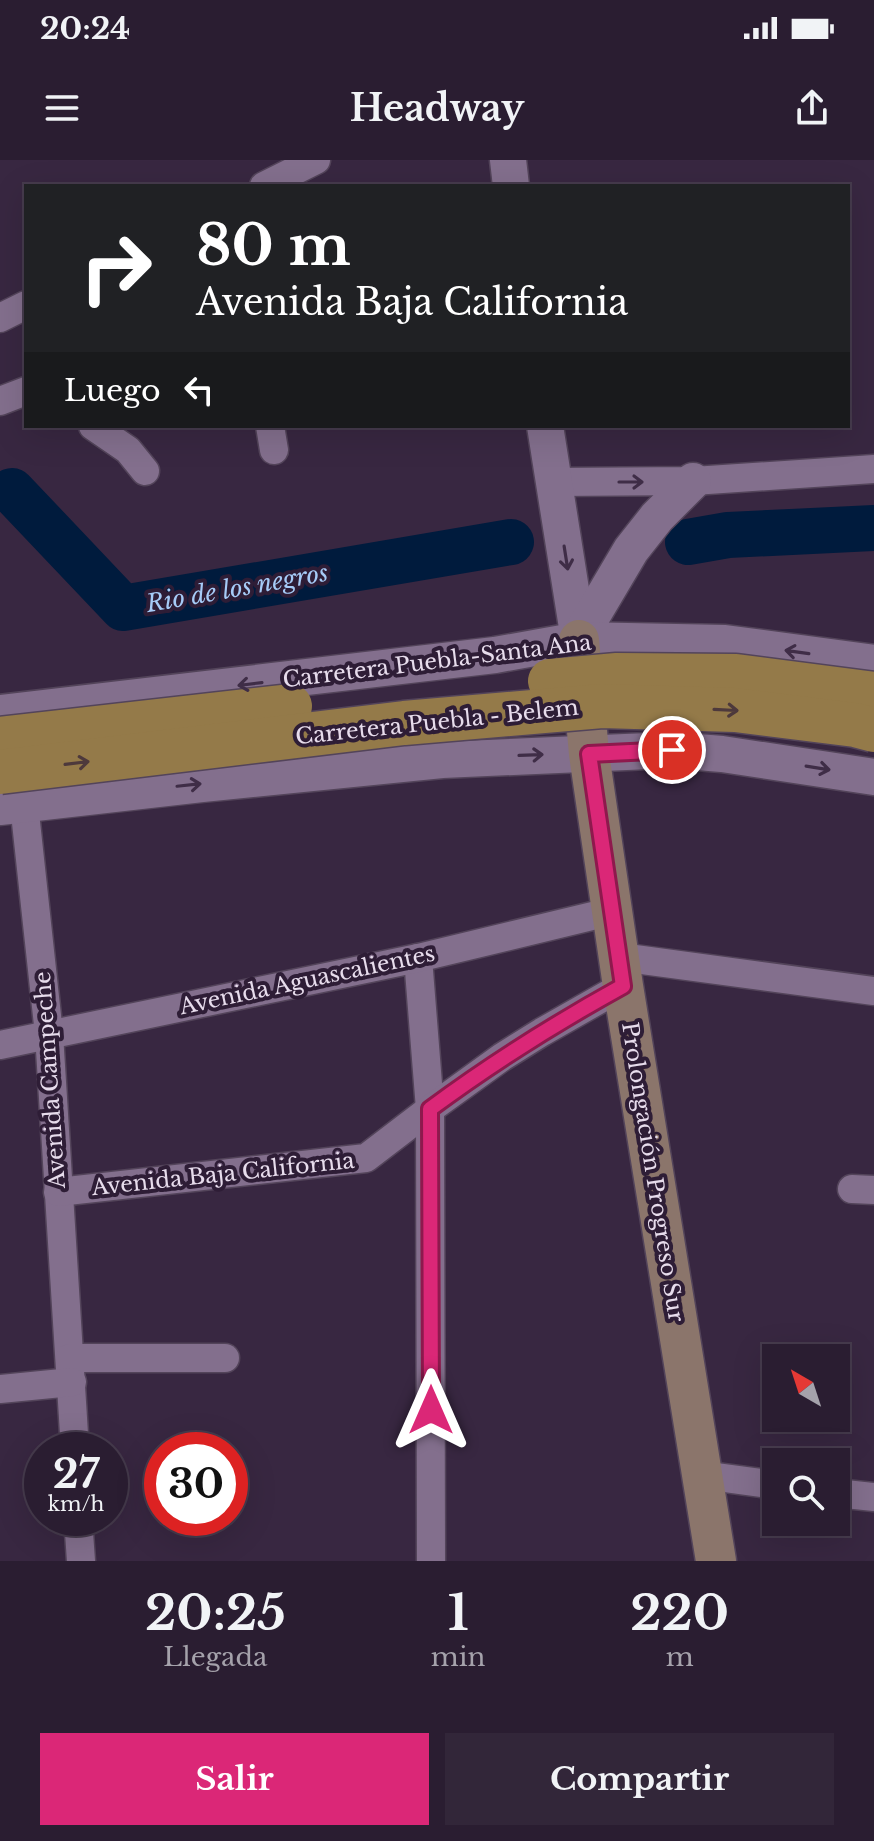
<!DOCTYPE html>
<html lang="es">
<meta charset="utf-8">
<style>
body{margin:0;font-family:"Libre Baskerville",serif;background:#322639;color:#f1f3f6;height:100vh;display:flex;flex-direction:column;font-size:30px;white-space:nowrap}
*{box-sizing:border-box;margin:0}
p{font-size:26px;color:#a5a2ab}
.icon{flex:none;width:44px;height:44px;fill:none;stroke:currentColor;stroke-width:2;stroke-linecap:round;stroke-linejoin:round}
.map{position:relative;height:1401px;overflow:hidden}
.side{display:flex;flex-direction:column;background:#2a1d31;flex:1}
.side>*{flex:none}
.hud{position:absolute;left:24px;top:24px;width:826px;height:244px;border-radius:0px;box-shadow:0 8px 32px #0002,0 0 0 2px #463b4d;background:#202124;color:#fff;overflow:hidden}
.needle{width:52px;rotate:321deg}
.buttons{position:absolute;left:762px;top:1184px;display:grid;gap:16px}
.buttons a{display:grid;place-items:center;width:88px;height:88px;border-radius:0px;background:#2a1d31;box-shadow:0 8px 32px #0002,0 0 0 2px #463b4d;font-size:40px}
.speed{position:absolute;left:24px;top:1272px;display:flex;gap:16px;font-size:40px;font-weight:700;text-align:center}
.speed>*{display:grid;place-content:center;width:104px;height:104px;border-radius:50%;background:#2a1d31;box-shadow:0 8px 32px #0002,0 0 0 2px #463b4d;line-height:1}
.speed small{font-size:20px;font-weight:400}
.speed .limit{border:12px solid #d22;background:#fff;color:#111}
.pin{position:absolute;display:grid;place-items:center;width:68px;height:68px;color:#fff;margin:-34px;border:4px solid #fff;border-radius:50%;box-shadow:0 2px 8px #0007}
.me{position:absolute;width:88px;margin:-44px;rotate:0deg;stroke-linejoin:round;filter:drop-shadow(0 0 6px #0008)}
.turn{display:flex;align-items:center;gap:28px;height:168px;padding:0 40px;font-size:36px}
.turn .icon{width:104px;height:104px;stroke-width:2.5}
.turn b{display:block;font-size:56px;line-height:68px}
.then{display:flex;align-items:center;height:76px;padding:0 40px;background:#0003;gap:16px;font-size:30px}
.eta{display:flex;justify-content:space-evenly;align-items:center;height:136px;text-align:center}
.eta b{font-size:48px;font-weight:700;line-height:56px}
.cta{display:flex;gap:16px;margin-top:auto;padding:16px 40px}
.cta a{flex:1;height:92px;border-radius:0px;background:#db2777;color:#fff;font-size:32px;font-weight:700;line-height:92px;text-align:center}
.cta a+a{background:#322639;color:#f1f3f6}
.status{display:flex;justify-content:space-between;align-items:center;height:56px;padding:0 40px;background:#2a1d31;direction:ltr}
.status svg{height:22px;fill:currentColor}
header{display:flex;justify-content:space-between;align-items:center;height:104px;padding:0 40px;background:#2a1d31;font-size:36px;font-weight:700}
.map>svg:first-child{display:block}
</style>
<div class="status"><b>20:24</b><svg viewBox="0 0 49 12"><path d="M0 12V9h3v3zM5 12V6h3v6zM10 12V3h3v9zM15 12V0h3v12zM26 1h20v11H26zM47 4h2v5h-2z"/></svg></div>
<header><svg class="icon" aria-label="menu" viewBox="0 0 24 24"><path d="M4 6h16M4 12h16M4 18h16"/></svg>Headway<svg class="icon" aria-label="share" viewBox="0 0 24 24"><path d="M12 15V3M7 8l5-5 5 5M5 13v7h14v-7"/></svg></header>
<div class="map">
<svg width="874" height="1401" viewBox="0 0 874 1401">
<rect width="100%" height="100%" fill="#382741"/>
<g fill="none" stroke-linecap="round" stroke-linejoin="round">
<!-- river -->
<g stroke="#001b3d" stroke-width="46">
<polyline points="12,331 123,448 511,382"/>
<polyline points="688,382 728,375 874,368"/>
</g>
<!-- minor casing -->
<g stroke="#53445a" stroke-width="31">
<g id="minor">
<polyline points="264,26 316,0"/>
<polyline points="0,158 26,145"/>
<polyline points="0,241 26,231"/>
<polyline points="93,266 128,290 145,311"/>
<polyline points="270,266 274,290"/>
<polyline points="553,322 693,321 874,309"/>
<polyline points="19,626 24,644 49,874 75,1290"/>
<polyline points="620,797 874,831"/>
<polyline points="418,798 430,949 431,1401"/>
<polyline points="0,885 418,798 613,751"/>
<polyline points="852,1029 874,1030"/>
<polyline points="58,1032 366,998 430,949 502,897 542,872 623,826"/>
<polyline points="70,1198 225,1198"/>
<polyline points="0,1229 72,1222"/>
<polyline points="702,1315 776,1325"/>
<polyline points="836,1333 874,1337"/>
<polyline points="78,1358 81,1401"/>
</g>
</g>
<!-- tertiary casing -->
<g stroke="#53445a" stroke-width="39">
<g id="tertiary">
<polyline points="508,0 511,26"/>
<polyline points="545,266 579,480 593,498"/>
<polyline points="573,488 631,390 657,357 693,321"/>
<polyline points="0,553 495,495 579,480 725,483 874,503"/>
<polyline points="0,647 202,624 442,600 672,590 722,594 874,617"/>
</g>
</g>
<!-- secondary casing -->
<g stroke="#53445a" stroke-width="43">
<polyline id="secondary" points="579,480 589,594 623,826 716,1401"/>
</g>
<!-- minor -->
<use href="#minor" stroke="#836f8d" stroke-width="28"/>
<!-- tertiary -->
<use href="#tertiary" stroke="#836f8d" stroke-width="36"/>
<!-- secondary -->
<use href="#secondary" stroke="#8b756b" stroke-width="40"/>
<!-- primary-bridge casing -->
<g stroke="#53445a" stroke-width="47" stroke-linecap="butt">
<g id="primary-bridge">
<polyline points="550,521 617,515 736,516 874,534"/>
<polyline points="0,579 290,546"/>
<polyline points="0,612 404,563 602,546 735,550 855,565 874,570"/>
</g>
</g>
<!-- primary-bridge -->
<use href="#primary-bridge" stroke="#947a49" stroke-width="44"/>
</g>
<!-- one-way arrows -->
<defs><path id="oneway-shaft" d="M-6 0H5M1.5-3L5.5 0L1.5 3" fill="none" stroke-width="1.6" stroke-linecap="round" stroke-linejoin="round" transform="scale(2)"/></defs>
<g stroke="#3f2d47">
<use href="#oneway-shaft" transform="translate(631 322)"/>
<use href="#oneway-shaft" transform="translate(566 398) rotate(81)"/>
<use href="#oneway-shaft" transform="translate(797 492) rotate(-172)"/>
<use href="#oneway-shaft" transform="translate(250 524) rotate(173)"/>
<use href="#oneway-shaft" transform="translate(531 595) rotate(-2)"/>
<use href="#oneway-shaft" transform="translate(818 608) rotate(9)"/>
<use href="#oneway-shaft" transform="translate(189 625) rotate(-6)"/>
</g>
<g stroke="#4d393c">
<use href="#oneway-shaft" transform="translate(726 550) rotate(3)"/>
<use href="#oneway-shaft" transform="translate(77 603) rotate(-7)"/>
</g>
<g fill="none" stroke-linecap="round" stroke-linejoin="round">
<!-- route casing -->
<g stroke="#8e194d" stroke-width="20">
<path id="route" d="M431,1250L430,949C492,903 556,863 623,826L589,594L672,590"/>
</g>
<!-- route -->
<use href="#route" stroke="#db2777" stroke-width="14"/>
</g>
<g text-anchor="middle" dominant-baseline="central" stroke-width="8" stroke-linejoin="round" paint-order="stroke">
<!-- street labels -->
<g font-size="22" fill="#e7dcec" stroke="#2e1d36">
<text transform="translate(437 501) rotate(-7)">Carretera Puebla-Santa Ana</text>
<text transform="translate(437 562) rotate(-6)">Carretera Puebla - Belem</text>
<text transform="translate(307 820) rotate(-12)">Avenida Aguascalientes</text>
<text transform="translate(50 920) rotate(-94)">Avenida Campeche</text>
<text transform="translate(653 1012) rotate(81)">Prolongación Progreso Sur</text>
<text transform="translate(223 1014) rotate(-6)">Avenida Baja California</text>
</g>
<!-- water labels -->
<g font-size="24" font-style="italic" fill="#a6cbf7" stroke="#2e1d36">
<text transform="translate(237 428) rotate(-10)">Rio de los negros</text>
</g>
</g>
</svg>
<div class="buttons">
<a><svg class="needle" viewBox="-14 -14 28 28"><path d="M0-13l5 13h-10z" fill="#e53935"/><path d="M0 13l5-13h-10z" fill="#a5a2ab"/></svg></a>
<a><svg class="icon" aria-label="search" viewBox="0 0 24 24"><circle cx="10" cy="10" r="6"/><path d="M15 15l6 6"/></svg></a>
</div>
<div class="speed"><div>27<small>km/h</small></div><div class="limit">30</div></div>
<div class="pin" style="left:672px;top:590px;background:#d93025"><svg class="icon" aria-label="arrive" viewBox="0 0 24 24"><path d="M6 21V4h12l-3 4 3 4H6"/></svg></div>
<svg class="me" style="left:431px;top:1250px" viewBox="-20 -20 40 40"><path d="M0-17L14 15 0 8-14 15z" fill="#db2777" stroke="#fff" stroke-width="4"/></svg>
<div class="hud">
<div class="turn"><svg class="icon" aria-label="right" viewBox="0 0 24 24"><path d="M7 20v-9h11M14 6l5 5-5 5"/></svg><div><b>80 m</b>Avenida Baja California</div></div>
<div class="then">Luego<svg class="icon" aria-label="left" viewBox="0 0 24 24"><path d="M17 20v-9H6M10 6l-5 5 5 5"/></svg></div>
</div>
</div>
<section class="side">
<div class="eta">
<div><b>20:25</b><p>Llegada</p></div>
<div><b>1</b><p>min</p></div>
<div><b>220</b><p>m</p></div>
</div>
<div class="cta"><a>Salir</a><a>Compartir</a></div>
</section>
